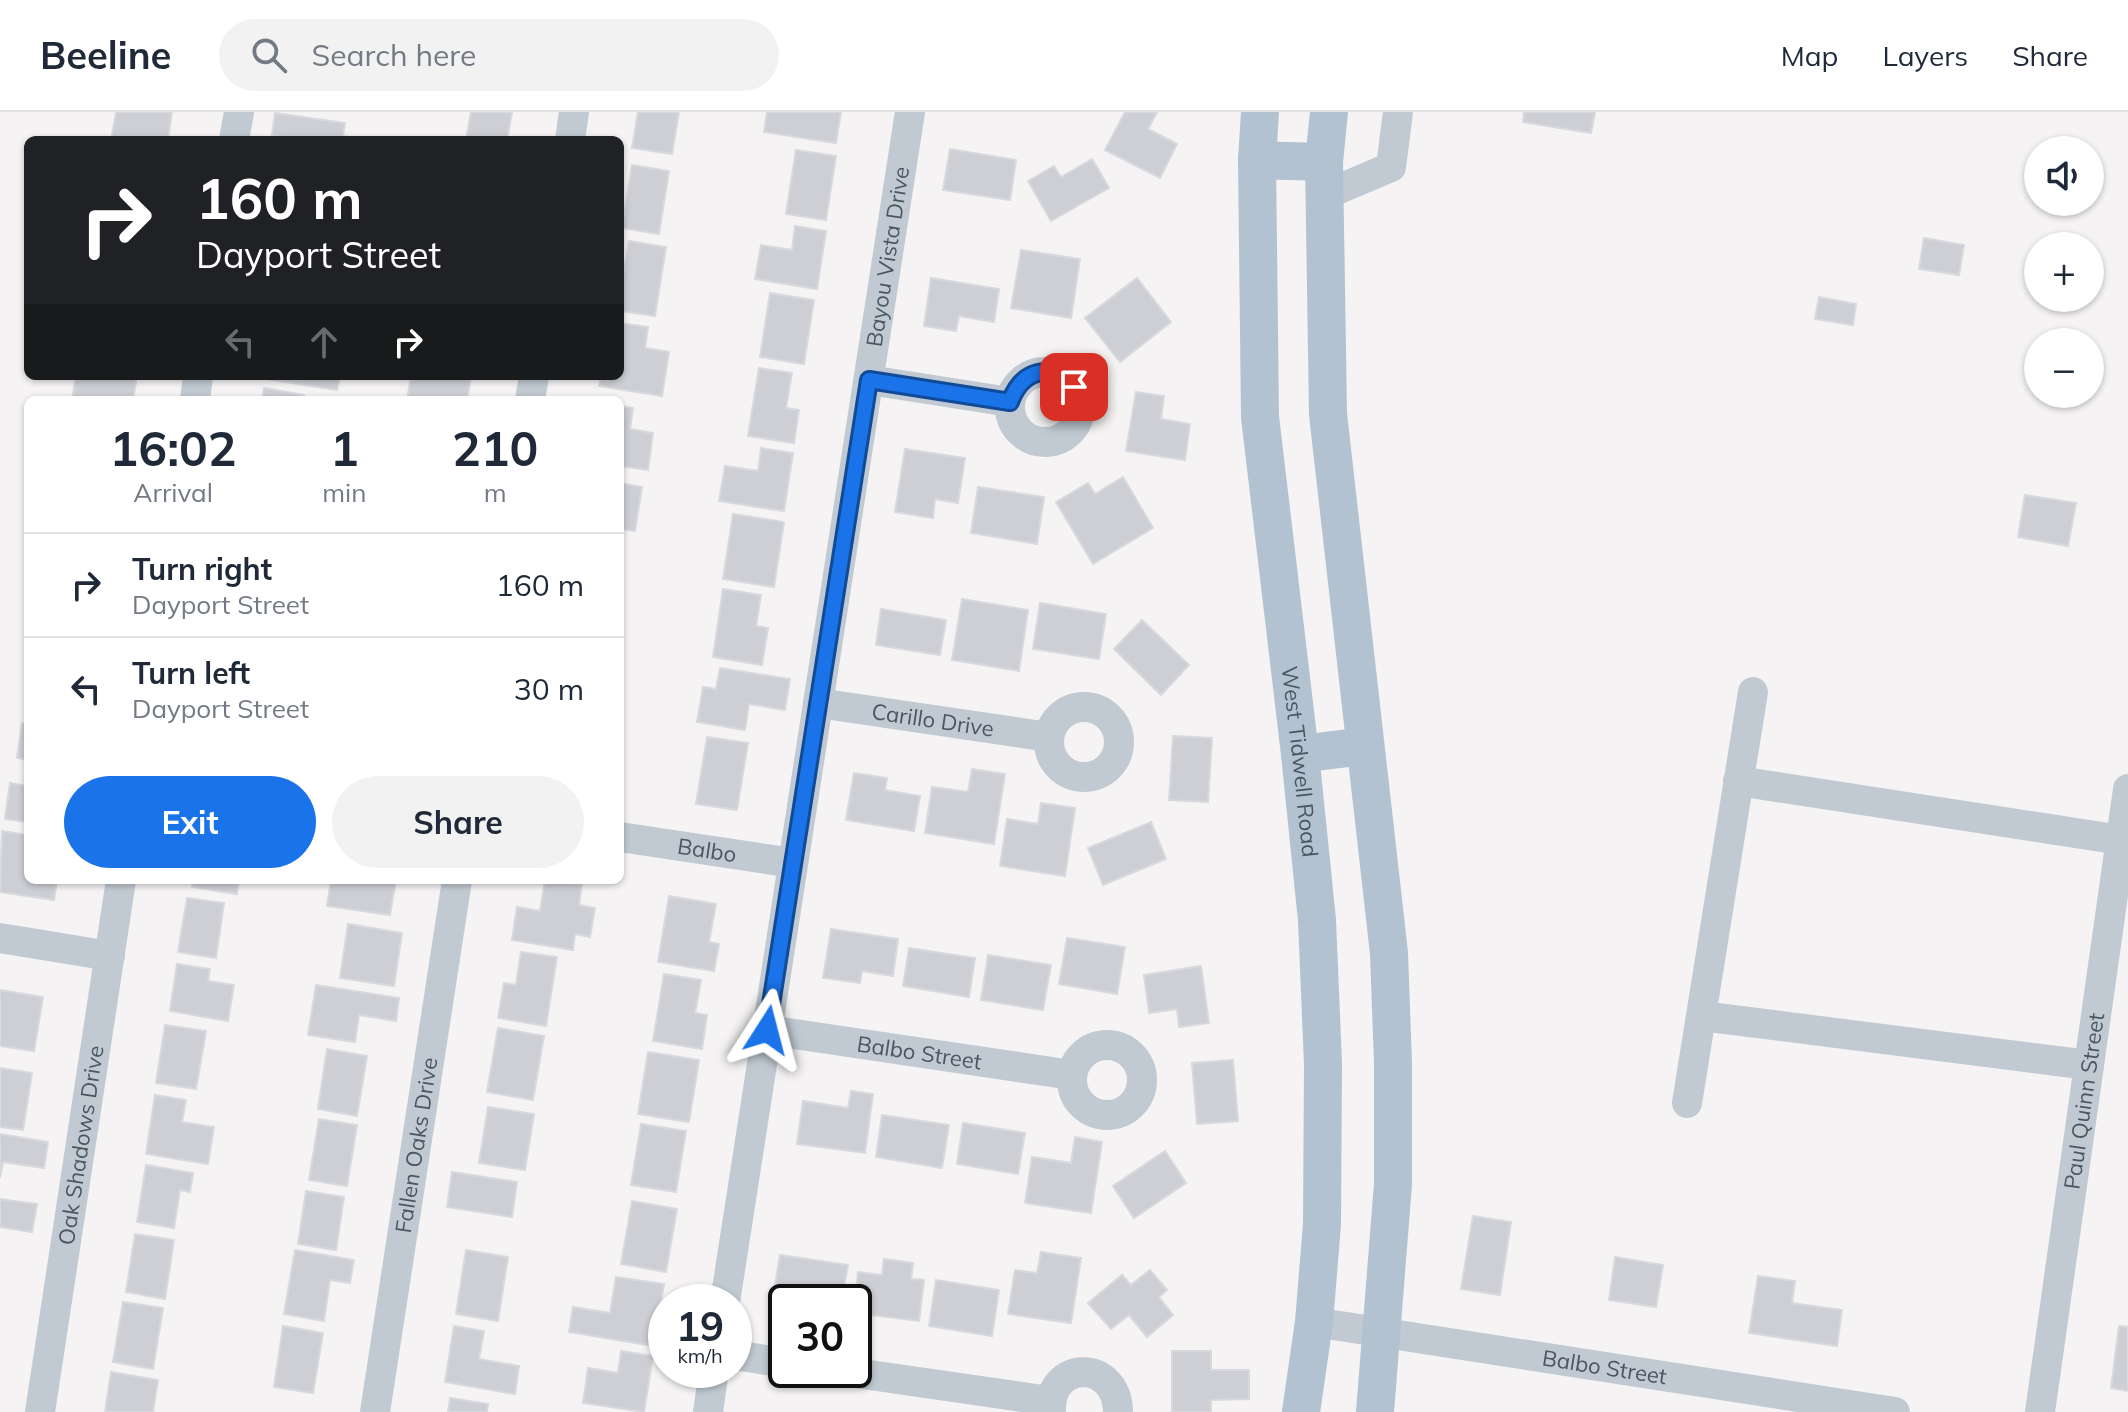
<!DOCTYPE html>
<meta charset="utf-8">
<style>
body{margin:0;font-family:Mulish,sans-serif;background:#f2f2f3;color:#1f2937;height:100vh;display:flex;flex-direction:column;font-size:30px;white-space:nowrap}
*{box-sizing:border-box;margin:0}
p{font-size:26px;color:#747a83}
.icon{flex:none;width:44px;height:44px;fill:none;stroke:currentColor;stroke-width:2;stroke-linecap:round;stroke-linejoin:round}
.map{position:relative;flex:1;overflow:hidden}
.drawer{position:absolute;left:24px;top:284px;width:600px;height:488px;display:flex;flex-direction:column;background:#fff;border-radius:12px;box-shadow:0 2px 6px #0004}
.drawer>*{flex:none}
.banner{position:absolute;left:24px;top:24px;width:600px;height:244px;border-radius:12px;box-shadow:0 2px 6px #0004;background:#202124;color:#fff;overflow:hidden}
.tools{position:absolute;left:2024px;top:24px;display:grid;gap:16px}
.tools a{display:grid;place-items:center;width:80px;height:80px;border-radius:50%;background:#fff;box-shadow:0 2px 6px #0004;font-size:40px}
.speed{position:absolute;left:648px;top:1172px;display:flex;gap:16px;font-size:40px;font-weight:700;text-align:center}
.speed>*{display:grid;place-content:center;width:104px;height:104px;border-radius:50%;background:#fff;box-shadow:0 2px 6px #0004;line-height:1}
.speed small{font-size:20px;font-weight:400}
.speed .limit{border:4px solid #111;border-radius:12px;background:#fff;color:#111}
.pin{position:absolute;display:grid;place-items:center;width:68px;height:68px;color:#fff;margin:-34px;border-radius:16px;box-shadow:0 4px 12px #0006}
.me{position:absolute;width:88px;margin:-44px;rotate:9deg;stroke-linejoin:round;filter:drop-shadow(0 0 6px #0008)}
.turn{display:flex;align-items:center;gap:28px;height:168px;padding:0 40px;font-size:36px}
.turn .icon{width:104px;height:104px;stroke-width:2.5}
.turn b{display:block;font-size:56px;line-height:68px}
.lanes{display:flex;align-items:center;height:76px;padding:0 40px;background:#0003;justify-content:center;gap:40px;direction:ltr}
.lanes .off{opacity:.35}
.eta{display:flex;justify-content:space-evenly;align-items:center;height:136px;text-align:center}
.eta b{font-size:48px;font-weight:700;line-height:56px}
.primary-button{display:flex;gap:16px;margin-top:auto;padding:16px 40px}
.primary-button a{flex:1;height:92px;border-radius:48px;background:#1a73e8;color:#fff;font-size:32px;font-weight:700;line-height:92px;text-align:center}
.primary-button a+a{background:#f2f2f3;color:#1f2937}
ul{padding:0;list-style:none}
li{display:flex;align-items:center;gap:24px;height:104px;padding:0 40px;border-top:2px solid #e0e1e3}
li div{flex:1}
li b{display:block;font-size:30px}
li em{font-style:normal}
header{display:flex;align-items:center;gap:48px;box-sizing:border-box;height:112px;padding:0 40px;background:#fff;border-bottom:2px solid #e0e1e3}
header strong{font-size:38px}
nav{display:flex;gap:44px;margin-inline-start:auto;font-size:28px}
.search{width:560px;height:72px;background:#f2f2f3;display:flex;align-items:center;gap:20px;box-sizing:border-box;padding:0 28px;border-radius:44px;color:#747a83;font-size:30px}
.map>svg:first-child{display:block}
</style>
<header>
<strong>Beeline</strong>
<div class="search"><svg class="icon" aria-label="search" viewBox="0 0 24 24"><circle cx="10" cy="10" r="6"/><path d="M15 15l6 6"/></svg>Search here</div>
<nav><a>Map</a><a>Layers</a><a>Share</a></nav>
</header>
<div class="map">
<svg width="2128" height="1300" viewBox="0 0 2128 1300">
<rect width="100%" height="100%" fill="#f5f3f3"/>
<!-- building -->
<g fill="#cdcfd5" stroke="#d7d9de" stroke-width="2">
<polygon points="116,0 172,0 168,28 111,28"/>
<polygon points="471,0 512,0 507,28 466,28"/>
<polygon points="638,0 679,0 672,42 632,36"/>
<polygon points="767,0 841,0 836,31 764,20"/>
<polygon points="1125,0 1157,0 1148,17 1177,32 1160,66 1105,38"/>
<polygon points="1524,0 1595,0 1591,21 1523,10"/>
<polygon points="275,1 345,11 343,24 367,28 307,28 272,23"/>
<polygon points="950,37 1016,48 1010,88 943,78"/>
<polygon points="796,38 836,44 826,108 786,102"/>
<polygon points="1092,47 1109,76 1051,109 1028,69 1054,54 1061,65"/>
<polygon points="632,53 669,59 659,122 622,116"/>
<polygon points="795,114 826,119 817,177 755,167 761,133 792,138"/>
<polygon points="1924,126 1964,133 1959,163 1919,157"/>
<polygon points="629,129 666,135 655,204 620,199 620,164 623,164"/>
<polygon points="1021,138 1080,147 1071,206 1011,196"/>
<polygon points="931,166 999,177 994,210 959,204 956,219 924,214"/>
<polygon points="1137,166 1171,210 1120,250 1085,206"/>
<polygon points="770,181 814,188 804,252 760,245"/>
<polygon points="1819,185 1856,192 1853,213 1815,207"/>
<polygon points="620,211 648,215 645,236 669,240 662,284 599,274 601,264 620,264"/>
<polygon points="759,256 792,261 786,296 799,298 794,331 748,324"/>
<polygon points="76,264 137,264 133,288 72,288"/>
<polygon points="266,264 340,264 337,278 266,267"/>
<polygon points="411,264 471,264 467,288 407,288"/>
<polygon points="264,276 304,283 303,288 262,288"/>
<polygon points="1136,280 1164,284 1161,307 1190,312 1185,348 1126,339"/>
<polygon points="620,294 633,296 630,317 653,321 648,358 620,354"/>
<polygon points="761,336 793,341 784,399 719,389 725,354 758,359"/>
<polygon points="905,337 965,346 958,391 935,387 933,406 895,400"/>
<polygon points="1123,365 1153,416 1093,452 1056,390 1088,371 1095,382"/>
<polygon points="620,371 642,375 635,419 622,417 620,432"/>
<polygon points="978,375 1044,385 1037,432 971,421"/>
<polygon points="2025,383 2076,391 2068,434 2018,425"/>
<polygon points="733,402 784,410 774,475 723,467"/>
<polygon points="723,477 761,483 756,514 768,516 762,553 713,545"/>
<polygon points="962,487 1028,498 1019,559 952,548"/>
<polygon points="1040,491 1106,502 1099,547 1033,537"/>
<polygon points="881,497 946,508 940,543 876,533"/>
<polygon points="1142,508 1189,553 1161,583 1114,537"/>
<polygon points="720,556 790,567 785,598 749,592 745,618 697,610 703,575 716,577"/>
<polygon points="22,611 28,612 28,648 17,646"/>
<polygon points="1173,624 1212,626 1208,690 1169,688"/>
<polygon points="707,625 748,631 737,698 696,692"/>
<polygon points="972,657 1005,662 994,732 925,721 932,675 968,680"/>
<polygon points="854,661 887,666 885,678 920,684 914,719 846,708"/>
<polygon points="10,671 28,674 28,710 5,707"/>
<polygon points="1041,691 1075,696 1065,764 1000,754 1007,707 1038,712"/>
<polygon points="1151,710 1166,747 1103,773 1088,736"/>
<polygon points="2,719 28,723 28,768 57,768 54,788 0,780"/>
<polygon points="193,768 239,768 237,782 192,775"/>
<polygon points="331,768 396,768 390,803 327,794"/>
<polygon points="545,768 582,772 579,793 595,796 590,825 575,822 573,838 512,828 517,795 540,799"/>
<polygon points="669,784 716,792 709,830 719,832 714,859 658,850"/>
<polygon points="187,786 224,791 216,846 178,840"/>
<polygon points="348,812 402,821 394,874 340,866"/>
<polygon points="831,817 898,827 893,864 862,859 860,871 823,866"/>
<polygon points="1067,826 1125,835 1117,882 1059,872"/>
<polygon points="909,836 975,846 969,885 903,874"/>
<polygon points="521,840 557,845 546,914 498,906 504,871 516,873"/>
<polygon points="988,843 1051,853 1043,898 981,888"/>
<polygon points="177,852 210,857 208,869 234,873 228,909 170,899"/>
<polygon points="1201,854 1209,911 1179,915 1177,897 1149,901 1144,863"/>
<polygon points="664,862 701,868 695,901 707,903 702,937 653,929"/>
<polygon points="316,873 399,886 396,909 359,903 355,930 308,923"/>
<polygon points="0,878 43,885 34,939 0,934"/>
<polygon points="165,913 206,919 196,977 156,971"/>
<polygon points="498,916 544,924 533,988 487,980"/>
<polygon points="327,937 367,944 357,1004 318,997"/>
<polygon points="648,940 699,948 689,1010 638,1002"/>
<polygon points="1233,948 1238,1009 1197,1012 1192,951"/>
<polygon points="0,956 32,961 23,1018 0,1015"/>
<polygon points="851,979 873,982 865,1041 797,1032 803,989 848,996"/>
<polygon points="155,983 186,988 182,1010 214,1015 208,1052 146,1042"/>
<polygon points="488,995 534,1002 525,1058 479,1051"/>
<polygon points="882,1003 949,1013 942,1056 876,1045"/>
<polygon points="319,1007 357,1013 347,1074 309,1068"/>
<polygon points="963,1011 1025,1021 1018,1062 957,1052"/>
<polygon points="641,1012 686,1019 676,1080 631,1073"/>
<polygon points="0,1022 48,1030 44,1056 3,1050 0,1066"/>
<polygon points="1075,1025 1102,1030 1091,1101 1025,1091 1032,1045 1071,1051"/>
<polygon points="1165,1039 1186,1071 1134,1106 1113,1074"/>
<polygon points="146,1053 193,1061 190,1080 180,1078 174,1116 137,1110"/>
<polygon points="452,1060 517,1070 512,1105 447,1095"/>
<polygon points="306,1079 344,1085 336,1138 298,1132"/>
<polygon points="0,1087 37,1092 32,1120 0,1115"/>
<polygon points="632,1089 677,1097 666,1160 621,1152"/>
<polygon points="1473,1104 1511,1110 1500,1183 1461,1177"/>
<polygon points="135,1122 174,1128 165,1187 126,1180"/>
<polygon points="295,1138 354,1148 350,1171 330,1168 324,1209 284,1202"/>
<polygon points="466,1138 508,1145 498,1209 456,1202"/>
<polygon points="1041,1140 1081,1146 1071,1211 1008,1202 1015,1158 1037,1161"/>
<polygon points="780,1143 848,1153 842,1187 812,1183 811,1190 786,1190 786,1194 772,1191"/>
<polygon points="1615,1145 1663,1153 1656,1195 1609,1188"/>
<polygon points="884,1147 913,1151 911,1167 924,1168 919,1209 854,1201 858,1160 882,1163"/>
<polygon points="1150,1158 1167,1178 1159,1185 1173,1203 1147,1225 1129,1203 1111,1217 1088,1191 1122,1163 1131,1173"/>
<polygon points="1758,1164 1795,1169 1792,1191 1842,1198 1837,1234 1749,1221"/>
<polygon points="616,1165 664,1172 654,1234 569,1220 573,1195 610,1201"/>
<polygon points="936,1168 999,1178 992,1224 929,1214"/>
<polygon points="123,1190 163,1196 153,1257 113,1250"/>
<polygon points="283,1214 323,1221 313,1281 274,1275"/>
<polygon points="454,1214 484,1219 479,1247 519,1254 515,1282 445,1270"/>
<polygon points="2119,1214 2128,1215 2128,1279 2111,1276"/>
<polygon points="621,1239 653,1244 644,1300 583,1291 588,1256 618,1261"/>
<polygon points="1172,1239 1211,1239 1211,1258 1249,1258 1249,1287 1211,1288 1211,1300 1172,1300"/>
<polygon points="111,1260 158,1268 153,1300 105,1300"/>
<polygon points="450,1286 488,1292 487,1300 448,1300"/>
</g>
<g fill="none" stroke-linecap="round" stroke-linejoin="round">
<!-- minor -->
<g stroke="#c1cad2" stroke-width="30">
<polyline points="234,28 239,0"/>
<polyline points="570,28 574,0"/>
<polyline points="1325,83 1391,55 1398,0"/>
<circle cx="1045" cy="295" r="35"/>
<polyline points="869,268 1010,290"/>
<polyline points="195,288 198,264"/>
<polyline points="530,288 534,264"/>
<path id="s1" d="M818,591L1049,625"/>
<circle cx="1084" cy="630" r="35"/>
<polyline points="1738,669 2121,728"/>
<path id="s2" d="M620,725L793,751"/>
<polyline points="0,826 110,844"/>
<polyline points="1701,904 2089,953"/>
<path id="s3" d="M767,918L1072,963"/>
<circle cx="1107" cy="968" r="35"/>
<polyline points="1687,991 1753,580"/>
<path id="s4" d="M725,1190L910,0"/>
<path id="s5" d="M1314,1210L1895,1300"/>
<polyline points="734,1243 786,1251"/>
<polyline points="835,1258 1050,1289"/>
<path id="s6" d="M40,1300L121,768"/>
<path id="s7" d="M375,1300L457,768"/>
<polyline points="708,1300 714,1258"/>
<path d="M1051,1300C1048,1248 1117,1246 1118,1300"/>
<path id="s8" d="M2040,1300L2128,677"/>
</g>
<!-- major -->
<g stroke="#b3c2d1" stroke-width="38">
<path id="s9" d="M1260,0L1257,48L1260,305L1300,642L1317,808L1323,952L1322,1112L1314,1210L1301,1300"/>
<polyline points="1329,0 1324,50 1328,302 1389,841 1393,951 1393,1072 1375,1300"/>
<polyline points="1257,48 1324,50"/>
<polyline points="1300,642 1365,634"/>
</g>
</g>
<g fill="none" stroke-linecap="round" stroke-linejoin="round">
<!-- route casing -->
<g stroke="#114b97" stroke-width="20">
<path id="route" d="M767,918L869,268L1010,290C1022,258 1049,250 1074,275"/>
</g>
<!-- route -->
<use href="#route" stroke="#1a73e8" stroke-width="14"/>
</g>
<g text-anchor="middle" dominant-baseline="central" stroke-width="8" stroke-linejoin="round" paint-order="stroke">
<!-- street labels -->
<g font-size="22" fill="#4a5661" stroke="#fff">
<text stroke="none"><textPath href="#s4" startOffset="1058">Bayou Vista Drive</textPath></text>
<text stroke="none"><textPath href="#s1" startOffset="116">Carillo Drive</textPath></text>
<text stroke="none"><textPath href="#s9" startOffset="652">West Tidwell Road</textPath></text>
<text stroke="none"><textPath href="#s2" startOffset="88">Balbo</textPath></text>
<text stroke="none"><textPath href="#s3" startOffset="154">Balbo Street</textPath></text>
<text stroke="none"><textPath href="#s8" startOffset="314">Paul Quinn Street</textPath></text>
<text stroke="none"><textPath href="#s6" startOffset="270">Oak Shadows Drive</textPath></text>
<text stroke="none"><textPath href="#s7" startOffset="270">Fallen Oaks Drive</textPath></text>
<text stroke="none"><textPath href="#s5" startOffset="294">Balbo Street</textPath></text>
</g>
</g>
</svg>
<div class="tools">
<a><svg class="icon" aria-label="sound" viewBox="0 0 24 24"><path d="M4 9h4l5-4v14l-5-4H4zM17 9q2 3 0 6"/></svg></a>
<a>+</a>
<a>−</a>
</div>
<div class="speed"><div>19<small>km/h</small></div><div class="limit">30</div></div>
<div class="pin" style="left:1074px;top:275px;background:#d93025"><svg class="icon" aria-label="arrive" viewBox="0 0 24 24"><path d="M6 21V4h12l-3 4 3 4H6"/></svg></div>
<svg class="me" style="left:767px;top:918px" viewBox="-20 -20 40 40"><path d="M0-17L14 15 0 8-14 15z" fill="#1a73e8" stroke="#fff" stroke-width="4"/></svg>
<div class="banner">
<div class="turn"><svg class="icon" aria-label="right" viewBox="0 0 24 24"><path d="M7 20v-9h11M14 6l5 5-5 5"/></svg><div><b>160 m</b>Dayport Street</div></div>
<div class="lanes"><svg class="icon off" aria-label="left" viewBox="0 0 24 24"><path d="M17 20v-9H6M10 6l-5 5 5 5"/></svg><svg class="icon off" aria-label="ahead" viewBox="0 0 24 24"><path d="M12 20V5M6 11l6-6 6 6"/></svg><svg class="icon" aria-label="right" viewBox="0 0 24 24"><path d="M7 20v-9h11M14 6l5 5-5 5"/></svg></div>
</div>
<section class="drawer">
<div class="eta">
<div><b>16:02</b><p>Arrival</p></div>
<div><b>1</b><p>min</p></div>
<div><b>210</b><p>m</p></div>
</div>
<ul>
<li><svg class="icon" aria-label="right" viewBox="0 0 24 24"><path d="M7 20v-9h11M14 6l5 5-5 5"/></svg><div><b>Turn right</b><p>Dayport Street</p></div><em>160 m</em></li>
<li><svg class="icon" aria-label="left" viewBox="0 0 24 24"><path d="M17 20v-9H6M10 6l-5 5 5 5"/></svg><div><b>Turn left</b><p>Dayport Street</p></div><em>30 m</em></li>
</ul>
<div class="primary-button"><a>Exit</a><a>Share</a></div>
</section>
</div>
